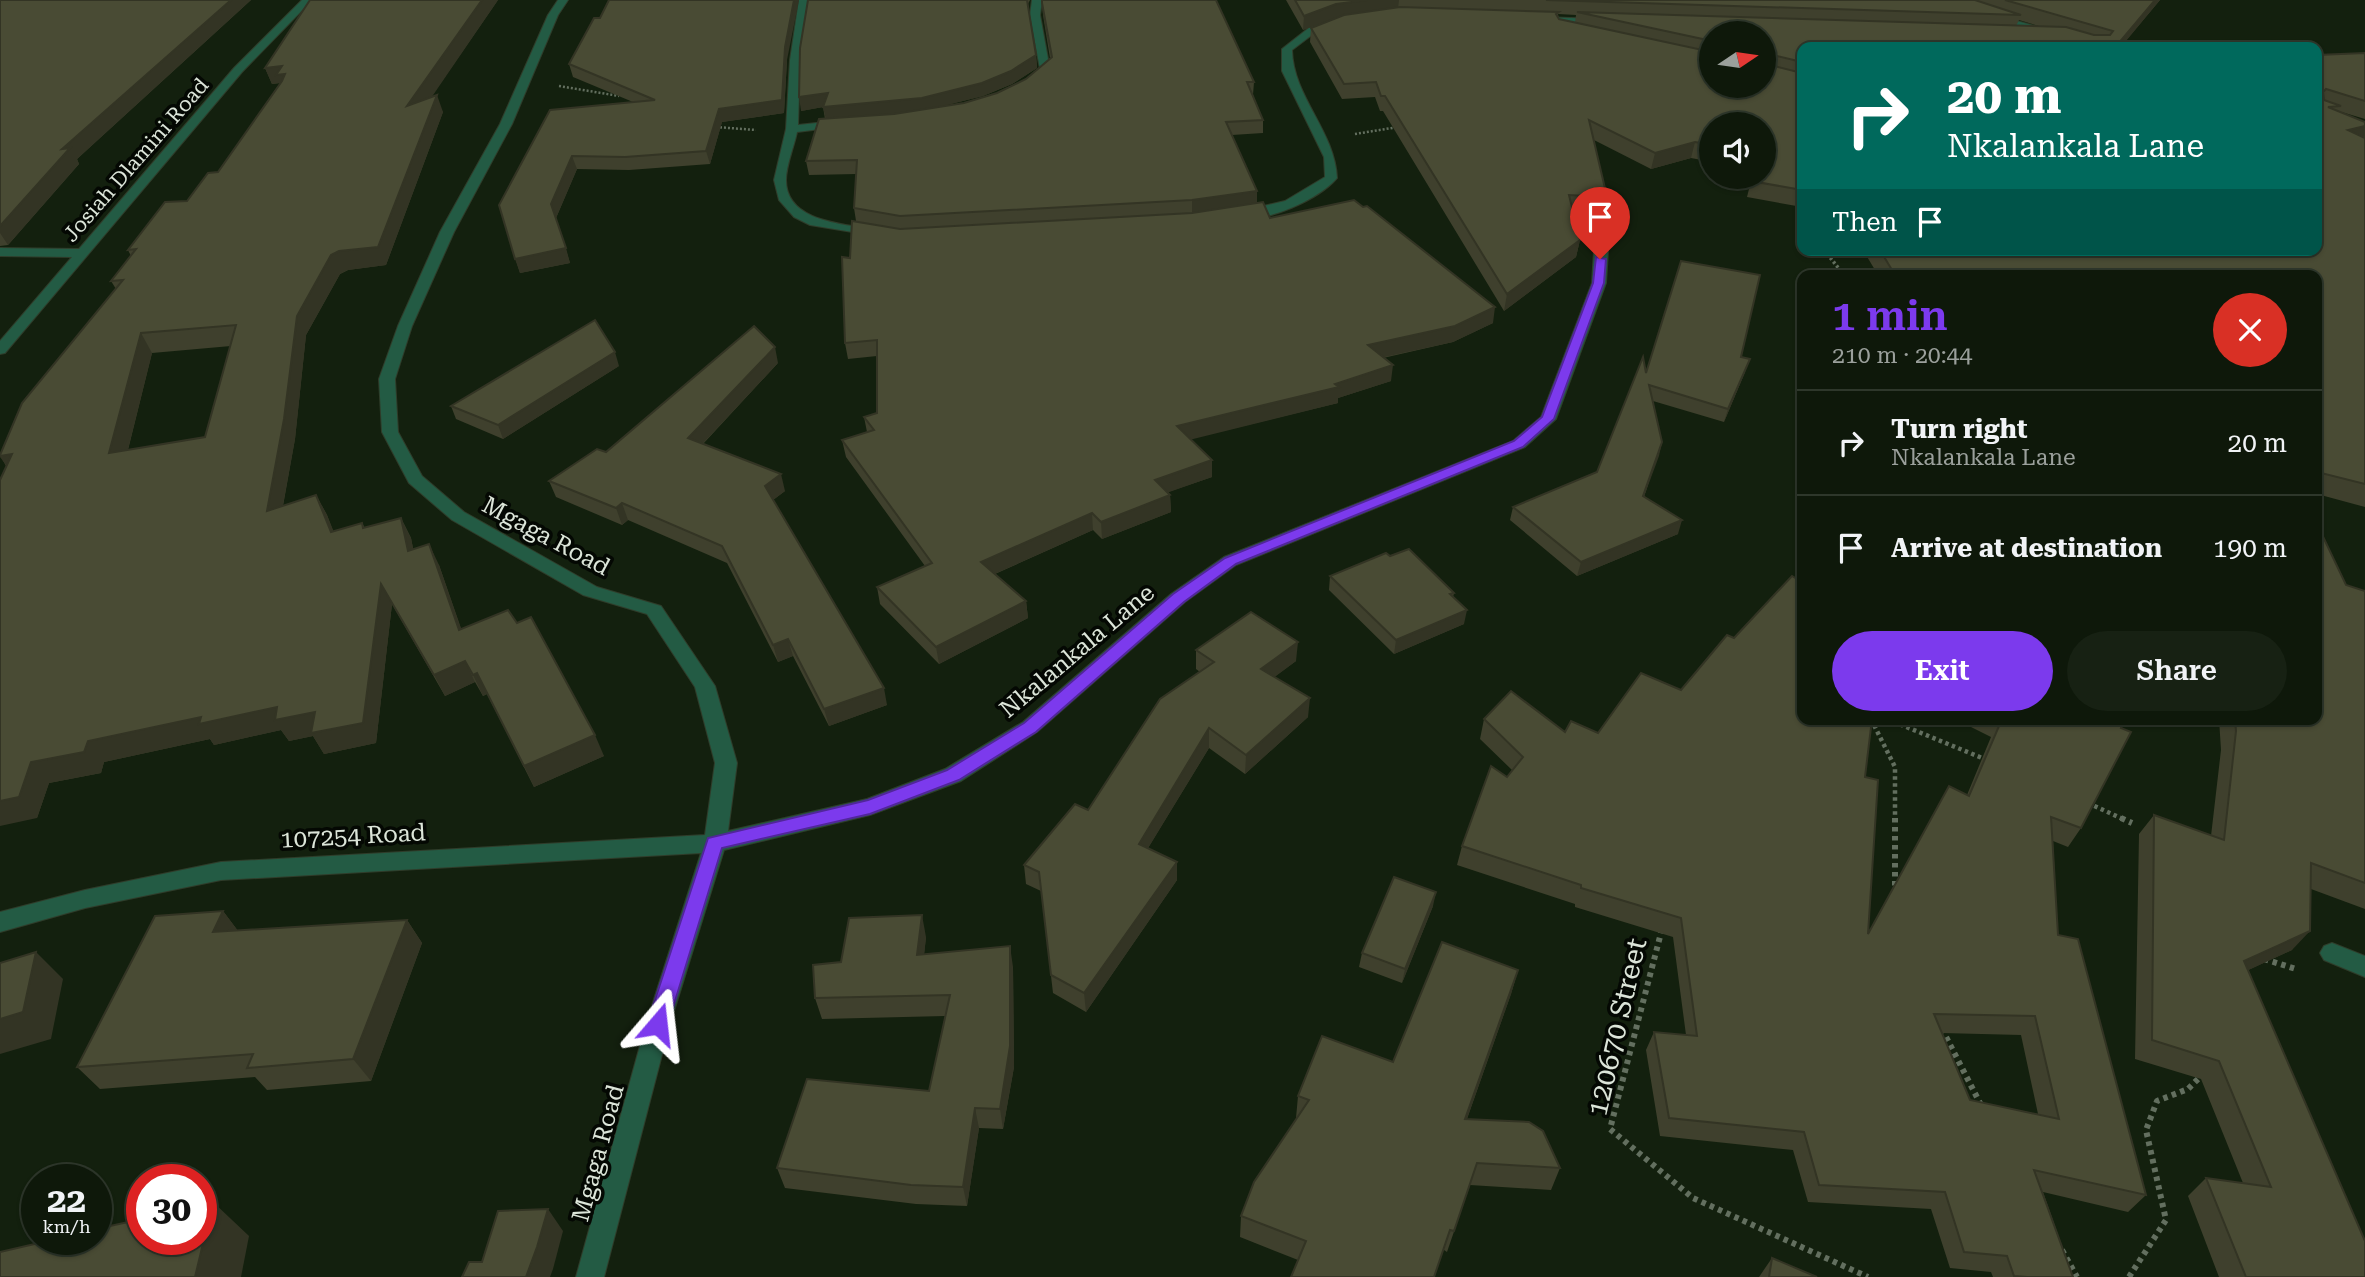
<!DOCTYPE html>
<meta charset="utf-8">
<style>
body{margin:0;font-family:"Roboto Serif",serif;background:#172113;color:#f1f3f6;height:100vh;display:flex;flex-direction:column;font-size:26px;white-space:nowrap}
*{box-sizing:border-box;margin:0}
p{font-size:23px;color:#9ba09c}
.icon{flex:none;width:38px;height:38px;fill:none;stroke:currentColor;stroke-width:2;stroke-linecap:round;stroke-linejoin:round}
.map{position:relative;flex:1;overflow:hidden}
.sheet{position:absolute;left:1797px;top:270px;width:525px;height:455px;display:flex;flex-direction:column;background:#0e180a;border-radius:14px;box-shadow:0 2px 5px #0004,0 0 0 2px #2e372b}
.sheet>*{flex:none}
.top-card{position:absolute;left:1797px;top:42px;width:525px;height:214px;border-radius:14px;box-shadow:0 2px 5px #0004,0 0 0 2px #2e372b;background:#00695c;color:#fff;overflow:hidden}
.needle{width:46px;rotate:77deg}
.buttons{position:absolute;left:1699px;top:21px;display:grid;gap:14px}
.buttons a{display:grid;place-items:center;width:77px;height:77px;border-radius:50%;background:#0e180a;box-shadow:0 2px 5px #0004,0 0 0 2px #2e372b;font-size:35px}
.speed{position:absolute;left:21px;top:1164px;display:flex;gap:14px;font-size:35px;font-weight:700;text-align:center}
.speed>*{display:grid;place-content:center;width:91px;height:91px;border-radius:50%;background:#0e180a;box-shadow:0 2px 5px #0004,0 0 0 2px #2e372b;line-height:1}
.speed small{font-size:18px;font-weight:400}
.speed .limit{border:10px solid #d22;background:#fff;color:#111}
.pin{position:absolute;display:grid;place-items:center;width:60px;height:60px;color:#fff;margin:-72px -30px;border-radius:50% 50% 50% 0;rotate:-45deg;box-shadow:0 0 7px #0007}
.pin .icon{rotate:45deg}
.me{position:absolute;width:77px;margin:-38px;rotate:17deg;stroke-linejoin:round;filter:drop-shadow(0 0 5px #0008)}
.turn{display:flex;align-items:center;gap:24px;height:147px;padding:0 35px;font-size:32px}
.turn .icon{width:91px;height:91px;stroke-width:2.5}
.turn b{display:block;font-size:49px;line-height:60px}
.then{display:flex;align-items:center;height:66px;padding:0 35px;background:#0003;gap:14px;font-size:26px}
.round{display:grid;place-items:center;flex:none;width:74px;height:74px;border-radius:37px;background:#172113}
.headline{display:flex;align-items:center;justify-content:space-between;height:119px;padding:0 35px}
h1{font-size:42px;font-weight:600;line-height:52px;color:#7c3aed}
.action{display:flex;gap:14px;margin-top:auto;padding:14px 35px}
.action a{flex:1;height:80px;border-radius:42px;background:#7c3aed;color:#fff;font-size:28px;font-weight:600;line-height:80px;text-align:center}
.action a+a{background:#172113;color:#f1f3f6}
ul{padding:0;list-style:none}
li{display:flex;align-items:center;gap:21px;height:105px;padding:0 35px;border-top:2px solid #2e372b}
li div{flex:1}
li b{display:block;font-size:26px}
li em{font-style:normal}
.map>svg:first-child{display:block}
</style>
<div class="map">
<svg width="2365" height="1277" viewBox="0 0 2365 1277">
<rect width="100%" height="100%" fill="#13200e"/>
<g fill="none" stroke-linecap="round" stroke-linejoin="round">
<!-- minor casing -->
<g stroke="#2f3c2a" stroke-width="2">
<g id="minor">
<polygon points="302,0 312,0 242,72 5,353 0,354 0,341 72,257 0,256 0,248 79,249 234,68"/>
<polygon points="558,0 568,0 558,15 512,124 454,232 412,326 395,379 398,432 422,476 464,512 597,587 661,606 715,686 737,763 728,831 867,799 945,769 1023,722 1171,594 1224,557 1513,441 1541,417 1592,283 1595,235 1602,231 1609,235 1606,283 1556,419 1525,447 1236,565 1185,602 1037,732 961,781 870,815 724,850 670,1024 604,1277 576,1277 646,1024 701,853 221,880 85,908 0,932 0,912 85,890 221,862 705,835 715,763 695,687 647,614 583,595 452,520 409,483 382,432 379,379 398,326 440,232 500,124 548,15"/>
<path d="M799,0H809L800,60L798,125L844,120L850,123L844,126L797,132C794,147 786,165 786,180C786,225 852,224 883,231V237L810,225L794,217L779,200L774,180L786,129L790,60Z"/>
<polygon points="1032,0 1042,0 1040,15 1050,70 1032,85 1027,82 1040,69 1030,15"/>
<polygon points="1992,14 2103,45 2104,47 2088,47 1988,19 1987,17"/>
<polygon points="1540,17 1601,19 1606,22 1601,25 1536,22 1535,20"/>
<path d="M1336,21L1341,24L1340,26L1317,31L1292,50C1293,97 1335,131 1337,178C1319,199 1267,223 1238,218V212L1285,201L1325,177L1324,157L1282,71V49L1310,27Z"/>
<polygon points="2332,943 2365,956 2365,977 2324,960 2320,953 2324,946"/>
</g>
</g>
<!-- path-far3 -->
<g stroke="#636f5f" stroke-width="2.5" stroke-dasharray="2 2" stroke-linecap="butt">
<polyline points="559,86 619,96"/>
<polyline points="716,127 756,130"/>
<polyline points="1355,134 1398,127"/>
</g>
<!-- path-far2 -->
<polyline stroke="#636f5f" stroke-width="3.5" stroke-dasharray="2.5 2.5" stroke-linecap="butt" points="1824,250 1844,275"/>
<!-- path-far1 -->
<g stroke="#636f5f" stroke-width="4.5" stroke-dasharray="3.5 3.5" stroke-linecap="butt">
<polyline points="1871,719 1895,767 1895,820"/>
<polyline points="1887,719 1987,760"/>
<polyline points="2088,803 2125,820"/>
</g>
<!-- path -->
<g stroke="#636f5f" stroke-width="6" stroke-dasharray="4.5 4.5" stroke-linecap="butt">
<polyline points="1895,818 1895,889"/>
<polyline points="2121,818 2132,823"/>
<polyline points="1662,929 1610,1129 1693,1198 1868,1277"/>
<polyline points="2264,959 2296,969"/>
<polyline points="1942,1029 1981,1105"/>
<polyline points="2062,1250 2077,1277"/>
<polyline points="2129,1277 2166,1220 2146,1130 2157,1101 2188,1089 2202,1075"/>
</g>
<!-- minor -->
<use href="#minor" fill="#235b44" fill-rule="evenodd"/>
</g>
<!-- wall -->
<g fill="#3f402d" fill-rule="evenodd">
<polygon points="0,0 251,0 77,159 79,164 8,245 0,246"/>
<path d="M498,0L431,97L443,112L386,265L348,270L340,274L306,335L295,439L283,506L316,495L327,515L333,531L362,523L365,528L401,518L411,538L413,549L439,565L461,629L604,756L534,787L487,694L483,696L475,682L445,696L392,604L376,743L324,754L313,736L289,741L281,730L214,745L210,739L104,762L101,773L49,783L37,818L6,466L0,455L116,289L111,281L131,256L128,250L187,201L218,172L280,83L272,84L265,68ZM231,346L205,437L128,450L152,353Z"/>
<polygon points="808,0 1030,0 1028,4 1036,55 1037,68 1012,84 983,96 938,107 964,103 997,93 1026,79 1050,58 1043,15 1042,3 1254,82 1253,95 1263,120 1263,133 1232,135 1257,203 1270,218 1493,323 1453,342 1383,358 1391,381 1338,398 1338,403 1190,439 1212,477 1168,492 1170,495 1171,512 1102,539 1093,530 995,574 1026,601 1028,618 939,664 880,604 877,587 925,566 846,457 842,440 867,432 864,417 877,413 877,356 848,359 845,343 850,258 856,221 854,208 856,174 809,175 806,161 825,119 823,107 801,111"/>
<path d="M1286,0H2160L2123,44L2224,47H1802V207L1747,197L1751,181L1764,177V124H1712V162L1691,158L1651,169L1594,140L1607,197L1604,213L1573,211L1580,240L1576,257L1504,311L1383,111H1380L1375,97L1342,99L1310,42L1311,28L1335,18L1303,30ZM1558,14L1576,15L1575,23L1559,19ZM2019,20L2042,27L2016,26ZM1712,33L1764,86H1712Z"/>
<polygon points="600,18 787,60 784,113 722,122 710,164 629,170 577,169 556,218 570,263 520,273 499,205 633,102 573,77 569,64"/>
<polygon points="2365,53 2365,119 2338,111 2365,122 2365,507 2317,494 2317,275 1878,275 1863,250 2317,250 2317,55"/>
<polygon points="1741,357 1745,372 1724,422 1653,401 1662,442 1644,497 1678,534 1577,576 1510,520 1513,507 1597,472 1646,373"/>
<polygon points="778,363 703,444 785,491 773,500 887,705 829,726 793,656 778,662 727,563 628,520 622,525 556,497 549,481"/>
<polygon points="619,366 503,439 456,419 451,406"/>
<polygon points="1390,556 1454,593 1453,597 1464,624 1394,654 1329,590 1330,576"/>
<path d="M1797,579L1865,777L1868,933L1938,806L1967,795L1991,737L1955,719H2125L2081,828L2068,847L2053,841L2058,935L2146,1195L2128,1212L2043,1192L2073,1277H1993L1991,1272L1950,1268L1931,1209L1808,1202L1793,1150L1660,1136L1646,1050L1654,1032L1686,1035L1673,937L1575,907V904L1457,865L1462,846L1512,770L1480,739L1484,719L1565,732L1598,733L1681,690ZM1942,1033L2021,1035L2038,1114L1970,1100Z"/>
<polygon points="2346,585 2365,591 2365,909 2311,889 2292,950 2248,970 2365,1277 2219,1277 2188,1196 2206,1178 2243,1183 2201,1079 2135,1059 2139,834 2154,815 2211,836 2221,750 2219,719 2317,719"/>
<polygon points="1196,650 1296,661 1274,677 1308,717 1245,774 1209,748 1148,848 1177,880 1086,1012 1053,993 1041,891 1026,884 1024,865 1088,810 1200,672 1196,669"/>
<polygon points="1433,906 1402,983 1359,967 1362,953"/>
<polygon points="223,911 238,931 407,920 422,943 371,1081 267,1090 255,1077 100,1089 77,1067"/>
<polygon points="926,937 924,954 1013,967 1014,1067 1003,1129 979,1128 967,1206 916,1204 785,1188 777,1168 929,1091 945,1016 822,1019 815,998 841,962"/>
<polygon points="1518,970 1511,994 1467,1119 1560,1168 1551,1190 1470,1185 1447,1252 1444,1250 1298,1260 1240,1237 1241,1216 1297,1118 1296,1118 1298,1096 1393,1062"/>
<polygon points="1772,1258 1817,1277 1759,1277"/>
</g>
<!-- shaded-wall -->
<g fill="#333424">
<polygon points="231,0 251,0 77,159 79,164 8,245 0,233 0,226 62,149"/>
<polygon points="482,0 498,0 414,123 407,106"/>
<polygon points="794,0 799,0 787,60 784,113 722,122 710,164 706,151 719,109 785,47"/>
<polygon points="1367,0 1399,0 1398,9 1335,18 1303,30 1304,16 1336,4"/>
<polygon points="2155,0 2160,0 2121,47 2118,44"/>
<polygon points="1036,55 1037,68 1012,84 983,96 923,111 826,120 823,107 801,111 799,97 828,93"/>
<polygon points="282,66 292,90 280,83 272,84 265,68"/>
<polygon points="437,95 443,112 386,265 348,270 340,274 306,335 295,439 278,532 267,511 297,316 331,255"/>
<polygon points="2365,126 2365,137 2348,130"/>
<polygon points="1695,142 1691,158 1651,169 1655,153"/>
<polygon points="572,156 577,169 556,218 551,204"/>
<polygon points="1257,191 1257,205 1192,214 1192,200"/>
<polygon points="1580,240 1576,257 1504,311 1507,294"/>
<polygon points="566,248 570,263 520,273 515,259"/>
<polygon points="1495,307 1493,323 1453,342 1366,361 1368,345"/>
<polygon points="141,333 152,353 122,473 109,453"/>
<polygon points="775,347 778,363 693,454 688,438"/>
<polygon points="615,352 619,366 503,439 498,425"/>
<polygon points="1750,359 1745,372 1724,422 1728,409"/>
<polygon points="1393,365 1391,381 1338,398 1338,403 1177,443 1177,426 1335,384"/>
<polygon points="1662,442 1659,456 1639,510 1643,496"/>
<polygon points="12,454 14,476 0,457"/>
<polygon points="1212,460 1212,477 1155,497 1155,480"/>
<polygon points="781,474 785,491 769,503 765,486"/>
<polygon points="316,495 327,515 342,552 331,532"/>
<polygon points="1170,495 1171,512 1102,539 1101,522"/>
<polygon points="622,503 628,520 622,525 616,508"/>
<polygon points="1092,513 1093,530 983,579 981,562"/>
<polygon points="401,518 411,538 418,571 408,551"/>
<polygon points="1682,520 1678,534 1577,576 1581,562"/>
<polygon points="429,544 439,565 469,651 459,630"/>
<polygon points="381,584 392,604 376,743 324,754 313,736 289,741 281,730 214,745 210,739 104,762 101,773 49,783 37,818 0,826 0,801 31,762 88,741"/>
<polygon points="1026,601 1028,618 939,664 936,647"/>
<polygon points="1467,610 1464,624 1394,654 1396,640"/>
<polygon points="788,639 793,656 778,662 773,645"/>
<polygon points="1298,642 1296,661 1260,688 1261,669"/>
<polygon points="465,661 475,682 445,696 434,675"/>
<polygon points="477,673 487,694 483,696 473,675"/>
<polygon points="884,688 887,705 829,726 824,709"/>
<polygon points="1310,698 1308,717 1245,774 1246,755"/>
<polygon points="1209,728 1209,748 1139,863 1139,844"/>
<polygon points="595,735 604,756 534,787 524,766"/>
<polygon points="1177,862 1177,880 1086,1012 1084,993"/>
<polygon points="1436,892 1433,906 1402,983 1405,969"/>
<polygon points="223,911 241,935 213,932"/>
<polygon points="922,915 926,937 922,976 917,955"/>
<polygon points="407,920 422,943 371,1081 353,1059"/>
<polygon points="2310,931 2292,950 2227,980 2244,961"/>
<polygon points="1010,946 1013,967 1014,1067 1003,1129 1000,1109"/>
<polygon points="36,952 63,979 51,1039 0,1054 0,1019"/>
<polygon points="1518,970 1511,994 1459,1141 1465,1119"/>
<polygon points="975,1108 979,1128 967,1206 963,1187"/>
<polygon points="213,1202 249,1236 241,1277 195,1277"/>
<polygon points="548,1209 563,1231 553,1269 550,1277 526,1277"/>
</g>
<!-- building -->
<g fill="#494b34" stroke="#333424" stroke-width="2" fill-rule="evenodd">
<polygon points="0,0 231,0 62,149 70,148 0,226"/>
<path d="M310,0H482L407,106L437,95L378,247L339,251L331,255L297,316L284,419L267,511L316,495L331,532L362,523L363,528L401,518L408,551L429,544L459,630L508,610L517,623L531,617L595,735L524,766L477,673L473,675L465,661L434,675L381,584L363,723L311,733L315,712L275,720L277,707L199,724L201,717L88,741L84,752L31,762L19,797L0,801V480L12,454L0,456V455L22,403L123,280L111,281L136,249L128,250L165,202L187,201L208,173L218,172L282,81L285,74L276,75L282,66L265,68ZM236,325L205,437L109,453L141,333Z"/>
<polygon points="609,0 794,0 785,47 782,100 719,109 706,151 625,157 572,156 551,204 566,248 515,259 499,205 550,110 655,100 569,64 594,18 600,18"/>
<polygon points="808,0 1027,0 1036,55 1011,71 982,83 922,98 823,107 828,93 799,97 800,48"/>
<polygon points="1042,0 1216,0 1254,82 1247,82 1263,120 1226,122 1257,191 1192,200 900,216 854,208 857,160 806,161 819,119 894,114 964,103 997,93 1026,79 1052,57 1042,3"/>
<polygon points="1295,0 1367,0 1336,4 1304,16"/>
<polygon points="1546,0 1975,0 2021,15"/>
<polygon points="2005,0 2155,0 2118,44 2213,41 2224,47 1802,47 1802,62 1769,54 1766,56 1766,64 1802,73 1802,190 1751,181 1755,177 1764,177 1764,165 1770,158 1764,157 1764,124 1712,124 1712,145 1695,142 1655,153 1589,120 1607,197 1569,195 1580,240 1507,294 1385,96 1381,96 1376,82 1344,84 1311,28 1344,15 1400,7 1559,12 1556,14 1559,19 1712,52 1712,86 1764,86 1764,33 1712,33 1712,41 1577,12 2066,27 2094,35 2110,35 2113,31"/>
<polygon points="2365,53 2365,101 2326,89 2323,92 2324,100 2341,106 2328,107 2365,122 2365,126 2348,130 2365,138 2365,484 2317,472 2317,275 1895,275 1880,250 2317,250 2317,55"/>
<polygon points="1354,200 1363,207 1367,206 1495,307 1455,326 1368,345 1393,365 1335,384 1339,387 1177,426 1212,460 1155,480 1170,495 1101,522 1092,513 981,562 1026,601 936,647 877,587 932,563 842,440 874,430 864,417 877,413 877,340 845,343 842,257 850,258 852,221 900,229 1192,213 1263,202 1270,218"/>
<polygon points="1681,261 1760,275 1741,357 1750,359 1728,409 1649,385 1662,442 1643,496 1682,520 1581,562 1513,507 1597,472 1643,357 1646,373"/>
<polygon points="595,320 615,352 498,425 451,406"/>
<polygon points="754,326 775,347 688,438 781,474 765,486 884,688 824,709 788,639 773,645 722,546 622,503 616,508 549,481 597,449 606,452"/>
<polygon points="2317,524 2346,585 2365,591 2365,883 2311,863 2310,931 2244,961 2365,1241 2365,1277 2246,1277 2206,1178 2271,1187 2219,1061 2152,1040 2154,815 2224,840 2236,731 2235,719 2317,719"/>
<polygon points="1409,549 1454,593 1450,594 1467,610 1396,640 1330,576 1386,553 1390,556"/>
<path d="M1802,571V719H1872L1865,777L1878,780L1868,934L1949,786L1969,796L2002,719H2125L2121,728L2131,732L2081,828L2051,817L2058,935L2078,939L2146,1195L2034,1170L2073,1277H2027L2014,1276L2007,1256L1964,1252L1945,1192L1819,1185L1804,1132L1669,1118L1654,1032L1697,1036L1681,918L1581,888V885L1462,846L1491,766L1507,777L1523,757L1484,719L1511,691L1565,732L1571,721L1598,733L1641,673L1681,690L1727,635L1734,638L1792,576L1797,579ZM1934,1014L2035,1016L2059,1119L1970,1100Z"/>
<polygon points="1251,612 1298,642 1261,669 1310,698 1246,755 1209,728 1139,844 1177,862 1084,993 1051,975 1039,872 1024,865 1075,804 1088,810 1160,699 1214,662 1196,650"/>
<polygon points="1394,877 1436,892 1405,969 1362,953"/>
<polygon points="223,911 213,932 407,920 353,1059 247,1068 253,1054 77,1067 155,916"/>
<polygon points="922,915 917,955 1010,946 1010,1046 1000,1109 975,1108 963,1187 911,1185 777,1168 807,1079 929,1091 950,995 815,998 813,965 841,962 849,918"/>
<polygon points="1442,942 1518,970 1465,1119 1529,1122 1543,1131 1560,1168 1477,1163 1454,1231 1450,1230 1434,1277 1291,1277 1306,1241 1241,1216 1254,1182 1309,1100 1298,1096 1322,1036 1393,1062"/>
<polygon points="36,952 23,1012 0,1019 0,963"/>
<polygon points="213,1202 195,1277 0,1277 0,1252 56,1239 96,1239 96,1229 142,1219 142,1239 201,1239 201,1204"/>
<polygon points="548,1209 537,1247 526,1277 462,1277 469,1262 482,1262 498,1211"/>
<polygon points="1772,1258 1817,1277 1769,1277"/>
</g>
<!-- route -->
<polygon fill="#7c3aed" stroke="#51269a" stroke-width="2" points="1596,257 1606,259 1604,283 1554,419 1523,447 1236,564 1184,602 1036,732 959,780 870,814 722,848 668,1024 665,1030 658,1033 651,1030 647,1024 708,838 868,800 947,770 1024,723 1173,594 1225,558 1514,441 1542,417 1593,283"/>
<g text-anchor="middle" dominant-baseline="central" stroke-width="7" stroke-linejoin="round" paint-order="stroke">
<!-- far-street labels -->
<g font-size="21" fill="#dce5d9" stroke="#040803">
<text transform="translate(136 160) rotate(-49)">Josiah Dlamini Road</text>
</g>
<!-- street labels -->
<g font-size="24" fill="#dce5d9" stroke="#040803">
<text transform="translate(546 536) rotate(28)">Mgaga Road</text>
<text transform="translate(1077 651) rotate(-40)">Nkalankala Lane</text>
<text transform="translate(353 836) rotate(-3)">107254 Road</text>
<text transform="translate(598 1153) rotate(-75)">Mgaga Road</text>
</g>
<!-- near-street labels -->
<g font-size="28" fill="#dce5d9" stroke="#040803">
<text transform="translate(1617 1027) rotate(-77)">120670 Street</text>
</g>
</g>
</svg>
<div class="buttons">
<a><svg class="needle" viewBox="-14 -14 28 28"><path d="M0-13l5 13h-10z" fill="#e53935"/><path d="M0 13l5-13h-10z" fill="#9ba09c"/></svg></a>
<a><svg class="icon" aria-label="sound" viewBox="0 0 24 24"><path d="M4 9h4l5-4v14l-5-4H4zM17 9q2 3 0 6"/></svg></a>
</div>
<div class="speed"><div>22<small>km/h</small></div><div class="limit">30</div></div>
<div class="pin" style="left:1600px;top:259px;background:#d93025"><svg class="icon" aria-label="arrive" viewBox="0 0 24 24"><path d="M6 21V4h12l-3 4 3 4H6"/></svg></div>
<svg class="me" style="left:658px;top:1024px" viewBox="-20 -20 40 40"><path d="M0-17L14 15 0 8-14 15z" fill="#7c3aed" stroke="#fff" stroke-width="4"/></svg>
<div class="top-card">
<div class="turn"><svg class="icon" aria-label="right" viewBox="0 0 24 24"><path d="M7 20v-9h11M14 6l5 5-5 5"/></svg><div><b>20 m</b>Nkalankala Lane</div></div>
<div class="then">Then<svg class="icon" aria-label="arrive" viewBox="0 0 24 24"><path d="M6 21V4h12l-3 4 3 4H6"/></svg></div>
</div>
<section class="sheet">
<div class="headline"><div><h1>1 min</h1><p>210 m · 20:44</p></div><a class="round" style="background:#d93025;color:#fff"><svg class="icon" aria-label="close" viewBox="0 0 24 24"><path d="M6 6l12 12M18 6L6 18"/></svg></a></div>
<ul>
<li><svg class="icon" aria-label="right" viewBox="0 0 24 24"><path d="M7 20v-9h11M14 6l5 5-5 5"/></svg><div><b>Turn right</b><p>Nkalankala Lane</p></div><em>20 m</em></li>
<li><svg class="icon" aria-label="arrive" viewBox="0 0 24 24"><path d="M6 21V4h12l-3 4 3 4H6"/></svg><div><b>Arrive at destination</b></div><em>190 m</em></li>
</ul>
<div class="action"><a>Exit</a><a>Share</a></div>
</section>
</div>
